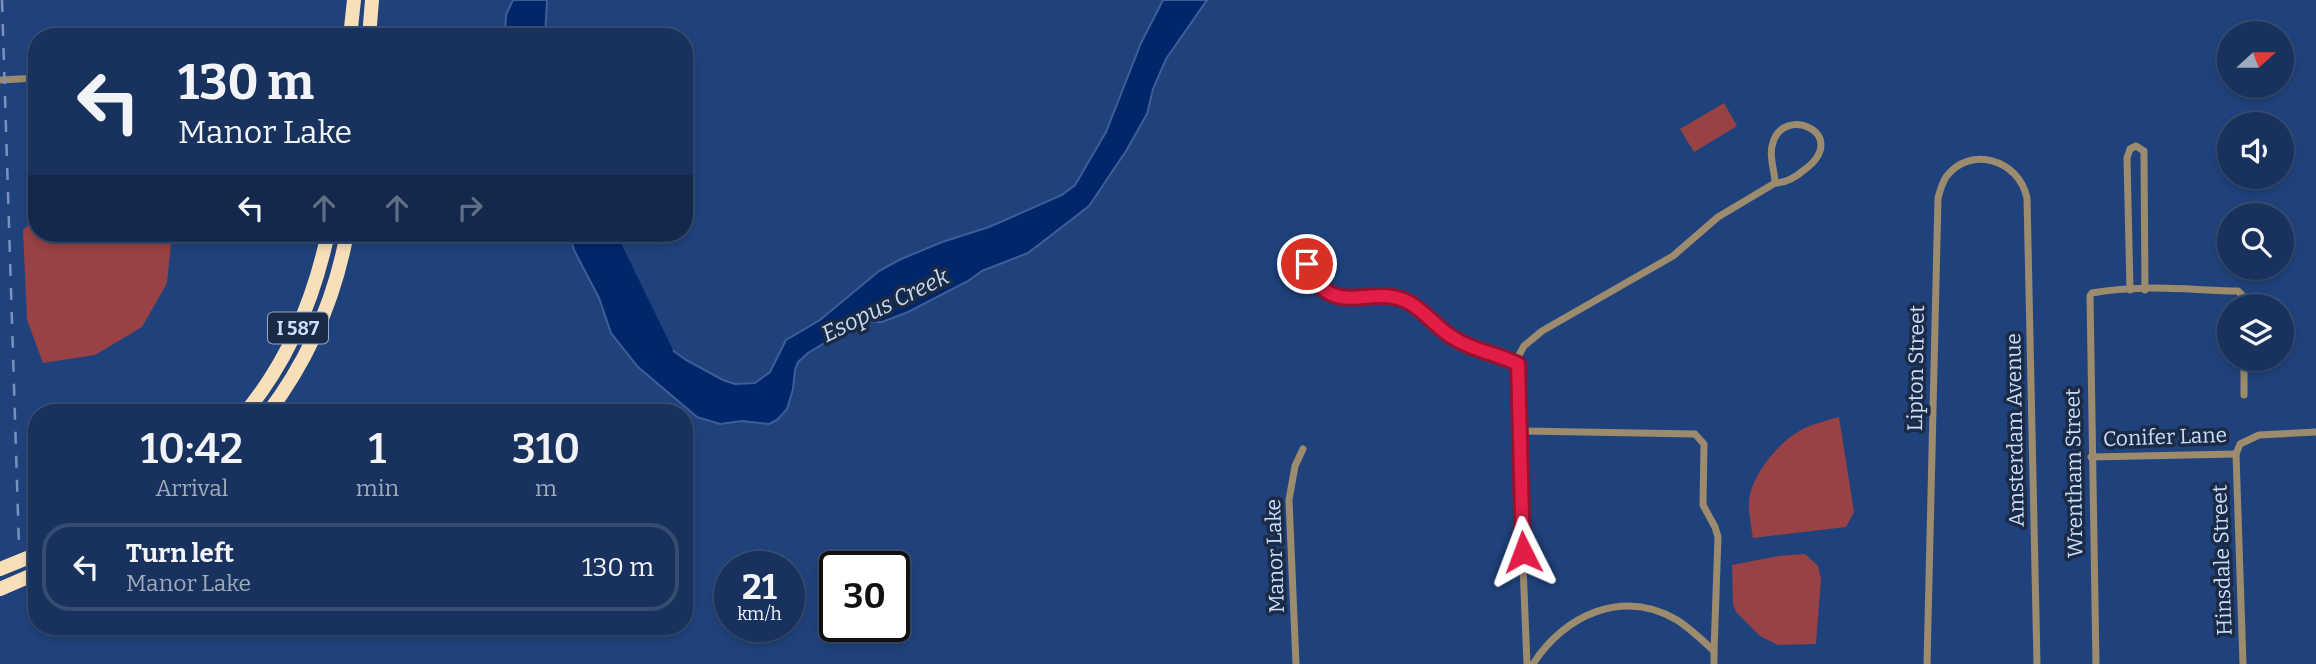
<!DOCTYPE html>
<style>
body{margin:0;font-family:Bitter,serif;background:#253e66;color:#f1f3f6;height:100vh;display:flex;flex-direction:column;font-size:26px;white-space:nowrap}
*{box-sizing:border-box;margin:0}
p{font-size:23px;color:#9faabc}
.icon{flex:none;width:38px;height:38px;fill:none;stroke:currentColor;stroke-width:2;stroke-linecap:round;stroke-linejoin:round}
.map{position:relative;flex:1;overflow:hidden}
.panel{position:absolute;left:28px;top:404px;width:665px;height:231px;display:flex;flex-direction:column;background:#18325d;border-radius:28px;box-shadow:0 4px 10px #0003,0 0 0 2px #364d72}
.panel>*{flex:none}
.hud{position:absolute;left:28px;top:28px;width:665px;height:214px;border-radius:28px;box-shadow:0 4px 10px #0003,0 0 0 2px #364d72;background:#18325d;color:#f1f3f6;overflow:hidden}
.needle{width:46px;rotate:69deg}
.tools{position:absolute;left:2217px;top:21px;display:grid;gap:14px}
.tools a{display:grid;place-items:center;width:77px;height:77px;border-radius:50%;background:#18325d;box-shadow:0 4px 10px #0003,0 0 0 2px #364d72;font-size:35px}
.speed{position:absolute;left:714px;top:551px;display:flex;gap:14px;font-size:35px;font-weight:700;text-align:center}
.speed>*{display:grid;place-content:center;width:91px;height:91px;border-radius:50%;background:#18325d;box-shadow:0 4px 10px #0003,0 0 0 2px #364d72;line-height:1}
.speed small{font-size:18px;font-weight:400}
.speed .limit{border:4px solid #111;border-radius:10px;background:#fff;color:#111}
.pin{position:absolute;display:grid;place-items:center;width:60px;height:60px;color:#fff;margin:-30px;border:4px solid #fff;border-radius:50%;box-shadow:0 2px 7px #0007}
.me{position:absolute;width:77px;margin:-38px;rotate:357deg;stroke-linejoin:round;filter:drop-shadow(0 0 5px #0008)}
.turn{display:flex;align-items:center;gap:24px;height:147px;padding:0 35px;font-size:32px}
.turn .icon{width:91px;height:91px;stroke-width:2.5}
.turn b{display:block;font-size:49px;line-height:60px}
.lanes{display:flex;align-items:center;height:66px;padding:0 35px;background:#0003;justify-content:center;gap:35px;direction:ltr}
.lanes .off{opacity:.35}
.eta{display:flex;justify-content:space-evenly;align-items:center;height:119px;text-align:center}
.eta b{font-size:42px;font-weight:600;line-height:49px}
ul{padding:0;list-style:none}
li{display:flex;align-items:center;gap:21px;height:88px;margin:0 14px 10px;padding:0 21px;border:4px solid #364d72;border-radius:28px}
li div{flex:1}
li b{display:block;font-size:26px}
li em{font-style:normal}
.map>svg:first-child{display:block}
</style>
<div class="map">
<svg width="2316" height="664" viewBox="0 0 2316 664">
<rect width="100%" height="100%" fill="#20427c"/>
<!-- green -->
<g fill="#984245">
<polygon points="1724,103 1737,126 1694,152 1680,129"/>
<polygon points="37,217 37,233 172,233 167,283 142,327 95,355 43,363 27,320 23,230"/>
<path d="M1839,417L1854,512L1846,527L1753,538C1751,524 1747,508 1750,494C1757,467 1783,438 1807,427C1817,423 1828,420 1839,417Z"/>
<polygon points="1805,554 1818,566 1821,579 1816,644 1778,645 1760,636 1736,612 1733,604 1732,565 1778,556"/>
</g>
<!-- water -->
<g fill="#00276b" stroke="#3e5e96" stroke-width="2">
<polygon points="513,0 547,0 545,37 505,37 506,15"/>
<polygon points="1163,0 1207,0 1166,59 1153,89 1147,114 1126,151 1089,206 1028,253 982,271 968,281 908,312 882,322 868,322 849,328 808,353 798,362 795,370 793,389 787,409 777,420 769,424 742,421 720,424 697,417 638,367 611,333 599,298 574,250 569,233 611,233 632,276 633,295 641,314 648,327 664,344 686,360 723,380 735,384 755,383 770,372 786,340 820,320 879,271 899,260 942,242 989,227 1062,195 1075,185 1106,132 1141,43"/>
</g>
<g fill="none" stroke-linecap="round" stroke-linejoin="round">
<!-- river -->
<polyline stroke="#00276b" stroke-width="18" points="606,233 664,352"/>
<!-- minor -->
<g stroke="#9d8b6d" stroke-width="7">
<polyline points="0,80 37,78"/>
<path d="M1300,243C1310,269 1319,300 1354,299C1372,298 1389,295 1407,302C1424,309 1440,332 1458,341C1476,351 1498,354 1518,364"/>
<polyline points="2130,290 2127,158 2130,149 2136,146 2144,151 2144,157 2145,290"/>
<polyline points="2244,359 2244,395"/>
<polyline points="1519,431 1695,434 1704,444 1703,505 1715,527 1718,537 1714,651"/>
<polyline points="2091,457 2236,454"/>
<polyline points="1296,664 1289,500 1295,466 1303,449"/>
<path d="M1527,664L1520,492L1519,355L1524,346L1542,331L1673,256L1718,217L1775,183C1775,171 1769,158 1772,146C1781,102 1853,134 1804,170C1796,177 1785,183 1775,183"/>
<path d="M1533,664C1564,615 1623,588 1677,620C1691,629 1702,640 1714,651V664"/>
<path d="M1927,664L1938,198C1940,191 1942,183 1946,177C1969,145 2019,159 2027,198L2037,664"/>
<path d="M2096,664L2090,296L2092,293C2138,284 2190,290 2238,291L2243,296L2244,306"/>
<polyline points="2243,664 2236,454 2240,444 2259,435 2316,432"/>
</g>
<!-- trunk -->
<g stroke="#f7e0b9" stroke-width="14">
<polyline points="350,37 354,0"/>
<polyline points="369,37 372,0"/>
<path d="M245,413C288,361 314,299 328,233"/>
<path d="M268,413C308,360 335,298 347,233"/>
<polyline points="0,569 37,554"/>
<polyline points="0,589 37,573"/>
</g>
<!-- rail -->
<polyline stroke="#7892bc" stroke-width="2.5" stroke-dasharray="12 12" stroke-linecap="butt" points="2,0 19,547"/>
</g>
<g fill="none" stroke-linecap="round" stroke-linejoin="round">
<!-- route casing -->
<g stroke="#92132f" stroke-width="18">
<path id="route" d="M1307,264C1332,324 1371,281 1410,303C1427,313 1439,331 1457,340C1475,351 1498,354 1518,364L1523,552"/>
</g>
<!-- route -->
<use href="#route" stroke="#e11d48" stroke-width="12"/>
</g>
<g text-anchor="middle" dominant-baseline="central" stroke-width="7" stroke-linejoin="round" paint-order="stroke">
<!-- shield labels -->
<rect fill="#1b2b45" stroke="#98a8c4" stroke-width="2" x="268" y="312.5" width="60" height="31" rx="5"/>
<g font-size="19" font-weight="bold" fill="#cddefa">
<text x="298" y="328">I 587</text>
</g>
<!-- street labels -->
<g font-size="21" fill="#cddefa" stroke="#1b2b45">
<text transform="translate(1916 368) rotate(-89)">Lipton Street</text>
<text transform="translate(2015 430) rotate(-91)">Amsterdam Avenue</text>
<text transform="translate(2165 437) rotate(-2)">Conifer Lane</text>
<text transform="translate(2074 473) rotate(-91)">Wrentham Street</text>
<text transform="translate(1275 556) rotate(-92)">Manor Lake</text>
<text transform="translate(2222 560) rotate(-92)">Hinsdale Street</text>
</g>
<!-- water labels -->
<g font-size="23" font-style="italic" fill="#cbdaf2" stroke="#1b2b45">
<text transform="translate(885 305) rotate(-26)">Esopus Creek</text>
</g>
</g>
</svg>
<div class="tools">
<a><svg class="needle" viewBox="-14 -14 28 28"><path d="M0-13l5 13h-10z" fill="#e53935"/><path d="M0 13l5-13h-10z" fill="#9faabc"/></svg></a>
<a><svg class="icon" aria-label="sound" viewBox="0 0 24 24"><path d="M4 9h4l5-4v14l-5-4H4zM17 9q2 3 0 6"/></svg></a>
<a><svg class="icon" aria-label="search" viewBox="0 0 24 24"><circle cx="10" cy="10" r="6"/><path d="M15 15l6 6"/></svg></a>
<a><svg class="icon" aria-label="layers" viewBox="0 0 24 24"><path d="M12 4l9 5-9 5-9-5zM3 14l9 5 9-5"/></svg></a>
</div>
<div class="speed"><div>21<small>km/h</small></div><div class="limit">30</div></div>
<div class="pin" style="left:1307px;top:264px;background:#d93025"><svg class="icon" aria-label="arrive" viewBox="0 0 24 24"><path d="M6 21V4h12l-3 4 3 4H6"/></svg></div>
<svg class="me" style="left:1523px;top:552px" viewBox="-20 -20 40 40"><path d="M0-17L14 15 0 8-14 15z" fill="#e11d48" stroke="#fff" stroke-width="4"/></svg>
<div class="hud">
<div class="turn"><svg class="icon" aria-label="left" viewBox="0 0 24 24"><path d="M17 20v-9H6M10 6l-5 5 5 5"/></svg><div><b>130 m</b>Manor Lake</div></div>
<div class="lanes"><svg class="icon" aria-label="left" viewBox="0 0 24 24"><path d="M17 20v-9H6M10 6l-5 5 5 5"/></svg><svg class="icon off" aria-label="ahead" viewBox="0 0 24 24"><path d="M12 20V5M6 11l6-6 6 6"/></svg><svg class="icon off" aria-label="ahead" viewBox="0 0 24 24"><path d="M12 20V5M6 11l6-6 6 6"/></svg><svg class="icon off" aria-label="right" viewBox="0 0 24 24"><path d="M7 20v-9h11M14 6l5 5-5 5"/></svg></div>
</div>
<section class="panel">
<div class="eta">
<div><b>10:42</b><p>Arrival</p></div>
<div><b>1</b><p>min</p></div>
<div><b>310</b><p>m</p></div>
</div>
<ul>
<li><svg class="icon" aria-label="left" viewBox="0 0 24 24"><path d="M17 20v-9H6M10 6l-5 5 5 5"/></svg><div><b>Turn left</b><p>Manor Lake</p></div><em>130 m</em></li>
</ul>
</section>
</div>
